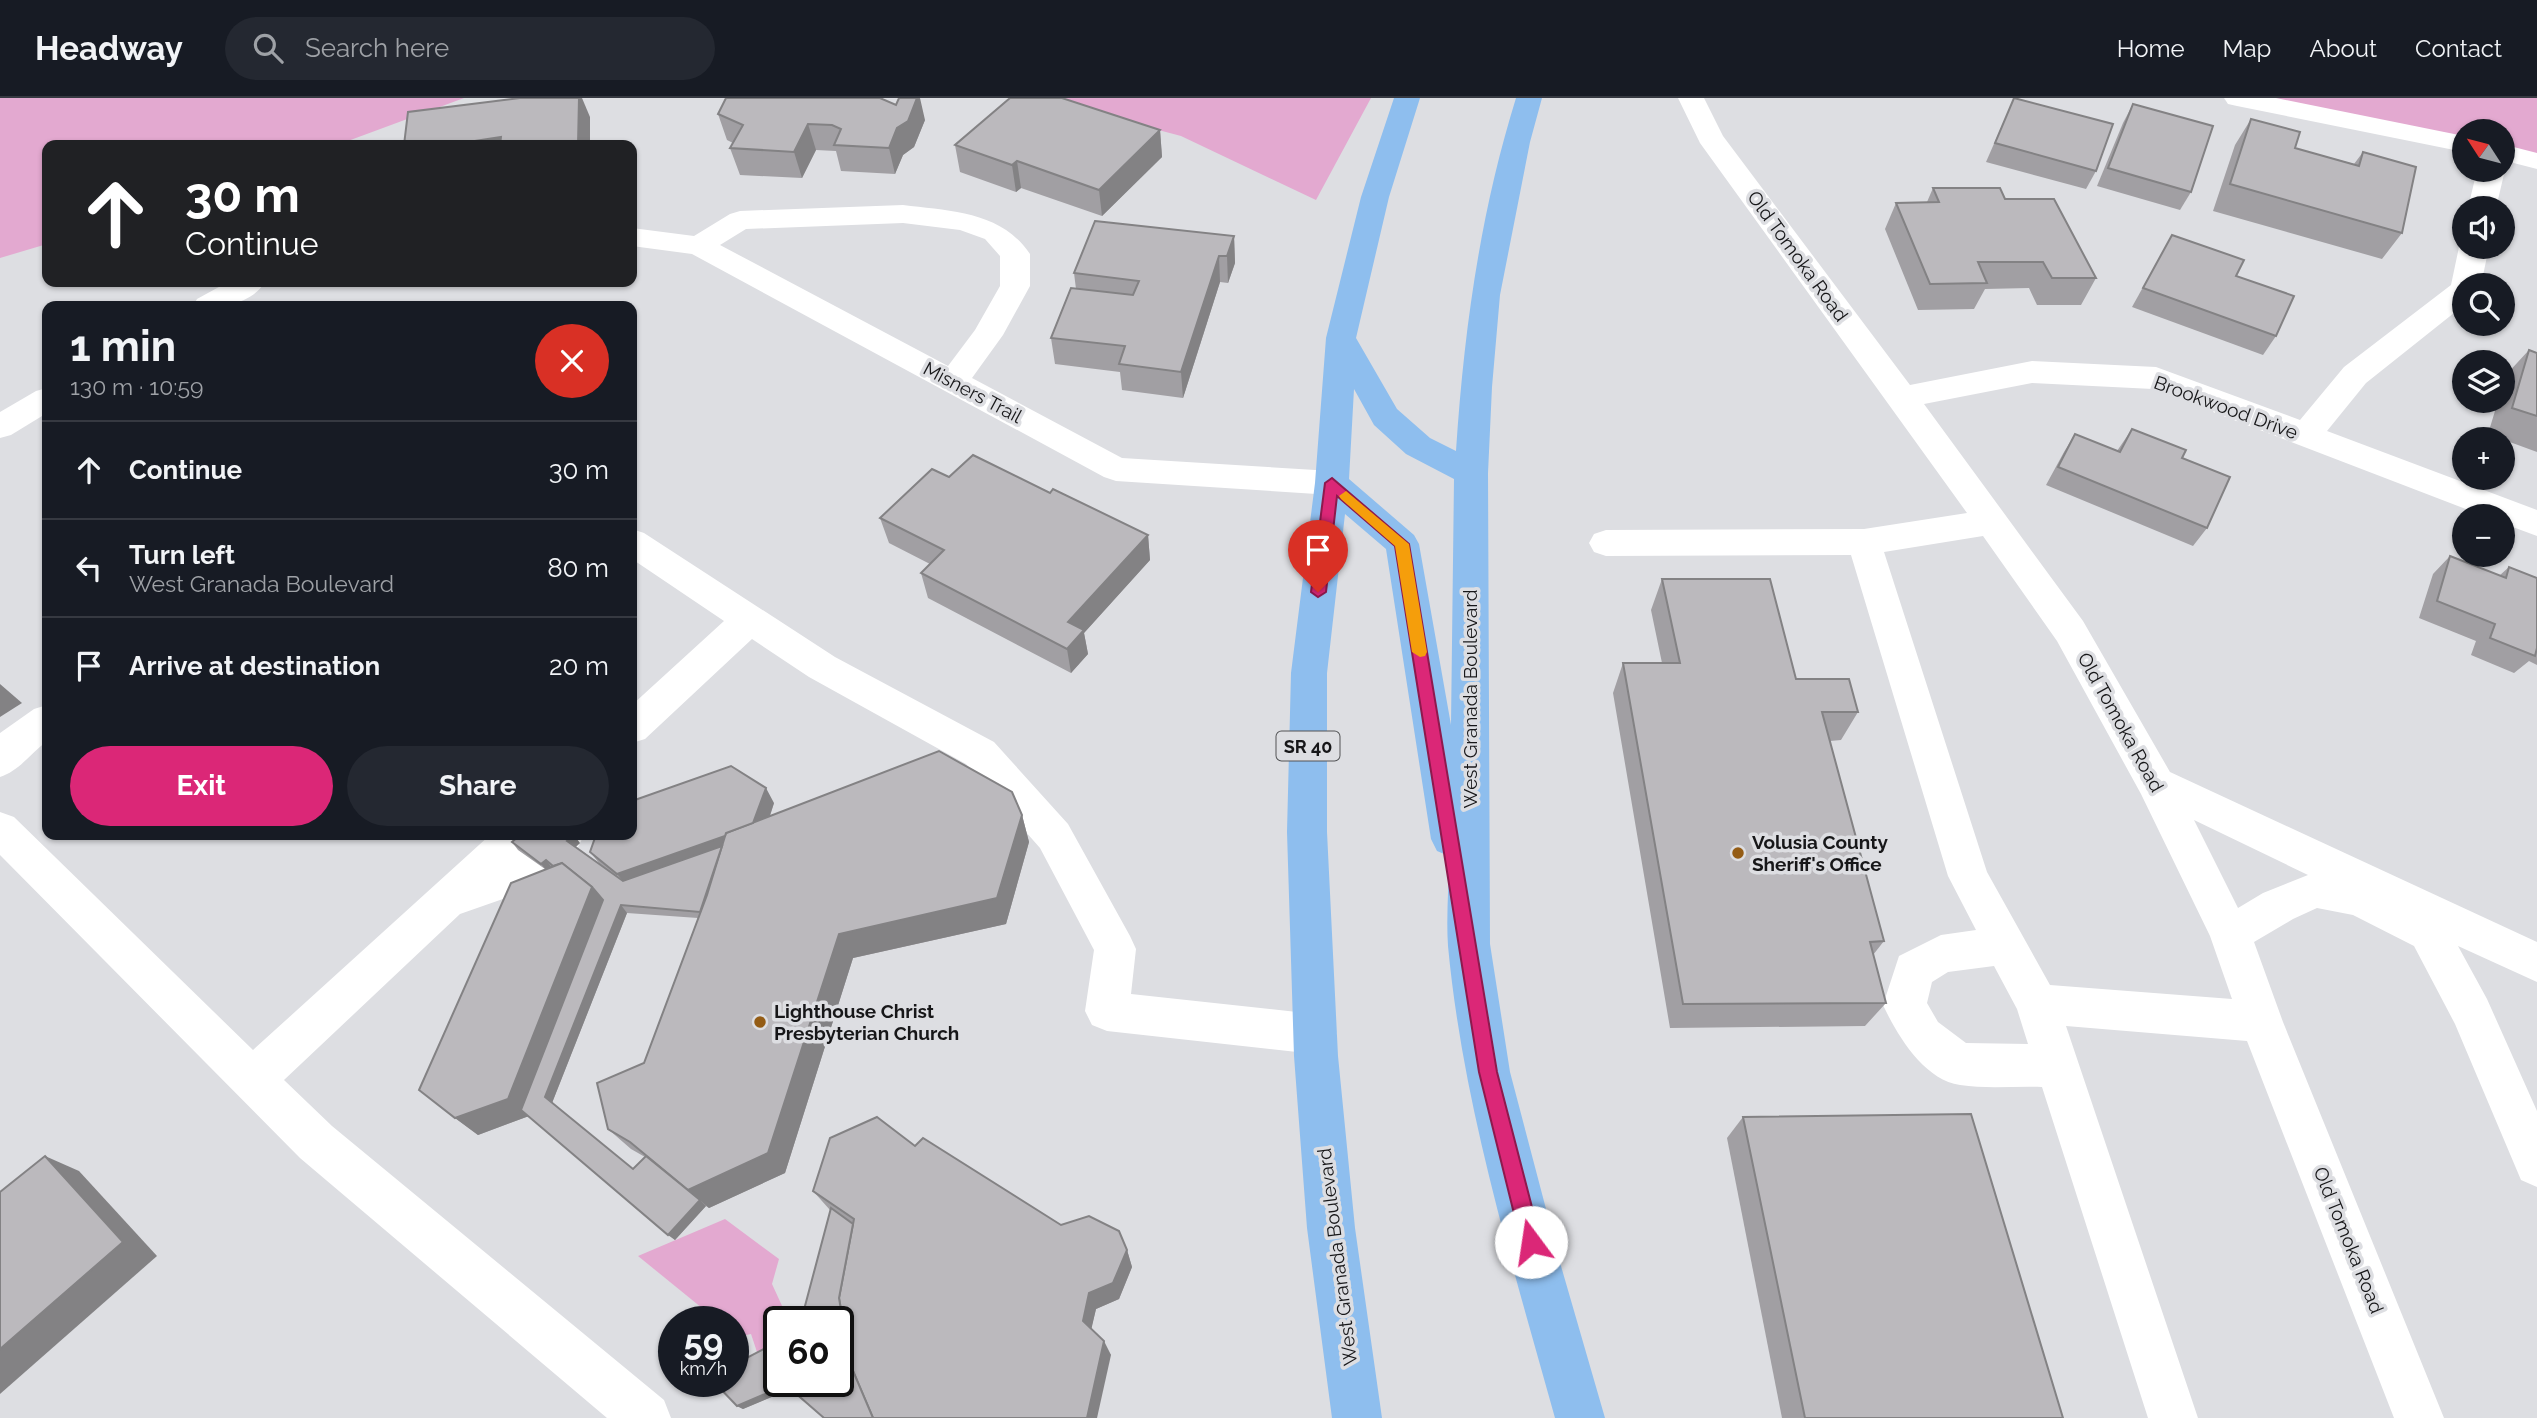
<!DOCTYPE html>
<meta charset="utf-8">
<style>
body{margin:0;font-family:Raleway,sans-serif;background:#242831;color:#f1f3f6;height:100vh;display:flex;flex-direction:column;font-size:26px;white-space:nowrap}
*{box-sizing:border-box;margin:0}
p{font-size:23px;color:#9ea1a6}
.icon{flex:none;width:38px;height:38px;fill:none;stroke:currentColor;stroke-width:2;stroke-linecap:round;stroke-linejoin:round}
.map{position:relative;flex:1;overflow:hidden}
.details{position:absolute;left:42px;top:203px;width:595px;height:539px;display:flex;flex-direction:column;background:#171b24;border-radius:14px;box-shadow:0 2px 5px #0004}
.details>*{flex:none}
.guide{position:absolute;left:42px;top:42px;width:595px;height:147px;border-radius:14px;box-shadow:0 2px 5px #0004;background:#202124;color:#fff;overflow:hidden}
.needle{width:46px;rotate:306deg}
.buttons{position:absolute;left:2452px;top:21px;display:grid;gap:14px}
.buttons a{display:grid;place-items:center;width:63px;height:63px;border-radius:50%;background:#171b24;box-shadow:0 2px 5px #0004;font-size:35px}
.speed{position:absolute;left:658px;top:1208px;display:flex;gap:14px;font-size:35px;font-weight:700;text-align:center}
.speed>*{display:grid;place-content:center;width:91px;height:91px;border-radius:50%;background:#171b24;box-shadow:0 2px 5px #0004;line-height:1}
.speed small{font-size:18px;font-weight:400}
.speed .limit{border:4px solid #111;border-radius:10px;background:#fff;color:#111}
.pin{position:absolute;display:grid;place-items:center;width:60px;height:60px;color:#fff;margin:-72px -30px;border-radius:50% 50% 50% 0;rotate:-45deg;box-shadow:0 0 7px #0007}
.pin .icon{rotate:45deg}
.me{position:absolute;width:77px;margin:-38px;rotate:346deg;stroke-linejoin:round;filter:drop-shadow(0 0 5px #0008)}
.turn{display:flex;align-items:center;gap:24px;height:147px;padding:0 28px;font-size:32px}
.turn .icon{width:91px;height:91px;stroke-width:2.5}
.turn b{display:block;font-size:49px;line-height:60px}
.round{display:grid;place-items:center;flex:none;width:74px;height:74px;border-radius:37px;background:#242831}
.summary{display:flex;align-items:center;justify-content:space-between;height:119px;padding:0 28px}
h1{font-size:42px;font-weight:700;line-height:52px}
.button{display:flex;gap:14px;margin-top:auto;padding:14px 28px}
.button a{flex:1;height:80px;border-radius:42px;background:#db2777;color:#fff;font-size:28px;font-weight:700;line-height:80px;text-align:center}
.button a+a{background:#242831;color:#f1f3f6}
ul{padding:0;list-style:none}
li{display:flex;align-items:center;gap:21px;height:98px;padding:0 28px;border-top:2px solid #363941}
li div{flex:1}
li b{display:block;font-size:26px}
li em{font-style:normal}
header{display:flex;align-items:center;gap:42px;box-sizing:border-box;height:98px;padding:0 35px;background:#171b24;border-bottom:2px solid #363941}
header strong{font-size:33px}
nav{display:flex;gap:38px;margin-inline-start:auto;font-size:24px}
.search{width:490px;height:63px;background:#242831;display:flex;align-items:center;gap:18px;box-sizing:border-box;padding:0 24px;border-radius:38px;color:#9ea1a6;font-size:26px}
.map>svg:first-child{display:block}
</style>
<header>
<strong>Headway</strong>
<div class="search"><svg class="icon" aria-label="search" viewBox="0 0 24 24"><circle cx="10" cy="10" r="6"/><path d="M15 15l6 6"/></svg>Search here</div>
<nav><a>Home</a><a>Map</a><a>About</a><a>Contact</a></nav>
</header>
<div class="map">
<svg width="2537" height="1320" viewBox="0 0 2537 1320">
<rect width="100%" height="100%" fill="#dddee2"/>
<!-- green -->
<g fill="#e3a9d0">
<polygon points="0,0 464,0 337,47 47,47 47,146 0,160"/>
<polygon points="1038,0 1371,0 1316,102 1181,38"/>
<polygon points="2237,0 2537,0 2537,63 2503,54 2502,33 2464,33 2464,46"/>
<polygon points="725,1121 779,1161 772,1186 789,1223 779,1223 779,1249 759,1260 751,1236 737,1239 733,1236 733,1223 718,1223 638,1158"/>
</g>
<g fill="none" stroke-linecap="round" stroke-linejoin="round">
<!-- minor -->
<g fill="#fff" fill-rule="evenodd">
<path d="M1678,0H1704L1723,38L1910,287L2032,263L2156,269L2300,322L2344,269L2451,187L2459,149L2464,143V149H2489L2481,187H2464V207L2366,285L2327,333L2537,412V438L2502,425V418H2484L2153,291L2032,285L1924,306L2083,523L2170,674L2537,844V884L2458,848L2487,901L2537,1013V1089L2521,1082L2455,926L2414,848L2353,817L2317,810L2293,821L2254,844L2283,924L2444,1320H2394L2247,943L2066,928L2198,1320H2148L2042,989C2015,988 1986,991 1960,987C1924,982 1897,937 1883,907L1899,858L1941,837L1976,832L1948,778L1851,457L1606,458L1594,454L1589,445L1594,436L1606,432L1864,431L1967,415L1700,45ZM1983,438L2057,543L2141,696L2210,838L2232,901L2050,887L1987,774L1884,454ZM2194,722L2308,777L2263,795L2238,810ZM1994,868L2017,911L2028,946L1966,945L1938,924L1927,905L1932,884L1948,874Z"/>
<polygon points="2224,0 2276,0 2464,38 2464,54 2237,8 2228,6"/>
<polygon points="2502,46 2537,55 2537,71 2502,62"/>
<polygon points="2502,69 2505,72 2496,110 2468,110 2477,72 2502,72"/>
<path d="M903,107C950,113 1001,113 1030,156V188L1003,237L972,280L1122,360L1332,373L1344,376L1349,385L1344,394L1332,397L1116,383L1104,379L692,156L632,148V130L694,138L730,116L740,113ZM903,125L960,132L985,141L1000,158V188L975,232L948,268L720,147L746,131Z"/>
<path d="M228,184H265C249,209 219,208 193,208L197,201Z"/>
<polygon points="47,290 47,315 11,337 0,340 0,314 36,293"/>
<polygon points="632,431 644,435 835,559 994,644 1068,726 1130,838 1136,851 1131,896 1315,916 1330,922 1337,936 1330,950 1315,956 1107,933 1092,927 1085,913 1094,852 1040,750 966,666 809,579 752,541 645,641 632,645 632,607 724,523 632,461"/>
<path d="M47,607V643C31,655 19,673 0,679V635L34,611Z"/>
<polygon points="0,714 14,719 253,952 490,737 584,737 578,749 526,793 460,816 284,982 332,1028 664,1302 671,1320 607,1320 300,1060 0,757"/>
</g>
<!-- major -->
<path fill="#8ebeee" fill-rule="evenodd" d="M1394,0H1420L1389,99L1356,240L1397,311L1430,340L1456,353C1464,232 1480,116 1516,0H1542L1530,44L1500,197L1492,289L1488,375L1490,846L1510,974L1561,1168L1605,1320H1555C1512,1165 1463,1008 1448,848C1446,819 1449,787 1449,758L1437,753L1431,741L1386,451L1345,416L1327,575V734L1338,958L1355,1130L1382,1320H1332L1307,1130L1294,958L1287,734L1291,575L1315,385L1326,240L1361,99ZM1354,291L1374,327L1406,356L1454,381L1451,627L1419,446L1414,437L1349,381Z"/>
</g>
<!-- wall -->
<g fill="#a19fa3" fill-rule="evenodd">
<polygon points="2014,0 2096,73 2086,91 1986,64"/>
<polygon points="2133,6 2191,94 2180,112 2097,88 2123,25"/>
<polygon points="718,16 925,22 914,49 903,57 895,76 841,73 836,53 816,52 802,80 740,77 730,50 733,45 727,42"/>
<polygon points="2251,21 2295,50 2354,66 2363,54 2402,135 2382,161 2213,113 2235,47"/>
<polygon points="1160,32 1162,59 1102,118 1021,90 1016,94 960,74 955,47"/>
<polygon points="1933,90 2005,101 2096,180 2081,207 2037,207 2029,190 1985,191 1974,211 1918,212 1885,131 1896,105 1927,104"/>
<polygon points="2172,137 2236,178 2276,238 2263,257 2132,209"/>
<polygon points="1234,138 1235,165 1228,185 1220,184 1183,300 1122,292 1120,274 1055,266 1051,240 1076,191 1074,175"/>
<polygon points="2529,252 2537,255 2537,354 2488,336 2498,303 2502,303 2502,287 2505,278"/>
<polygon points="2132,331 2182,360 2207,430 2193,448 2046,387 2064,354 2075,336 2117,353"/>
<polygon points="949,379 1050,395 1148,437 1150,462 1084,535 1088,556 1071,575 928,500 921,475 930,466 889,445 880,420"/>
<polygon points="2450,458 2499,478 2509,469 2537,480 2537,567 2529,563 2514,575 2471,557 2476,543 2419,520 2433,476"/>
<polygon points="1662,481 1796,581 1858,614 1841,642 1830,643 1884,843 1873,857 1886,905 1865,928 1670,930 1613,595 1623,565 1662,565 1651,512"/>
<path d="M774,705L770,718L1022,717L1029,744L1006,826L853,860L785,1075L709,1110L706,1108L675,1142L529,1018L478,1037L455,1020L545,771L518,752L512,744L580,745L576,749L599,765L590,754ZM627,815L698,820L644,965L608,1031L631,1051L645,1059L633,1071L552,1005Z"/>
<polygon points="1743,1019 2063,1320 1782,1320 1727,1040"/>
<polygon points="915,1048 1061,1127 1127,1152 1132,1169 1119,1201 1096,1211 1091,1231 1111,1257 790,1291 743,1311 737,1308 713,1283 838,1283 830,1112 813,1093"/>
</g>
<!-- shaded-wall -->
<g fill="#838284">
<polygon points="579,0 582,0 590,19 590,47 578,47"/>
<polygon points="917,0 920,0 925,22 914,49 903,57 895,76 889,50 897,30"/>
<polygon points="808,26 816,52 802,80 794,54"/>
<polygon points="1160,32 1162,59 1102,118 1099,92"/>
<polygon points="501,39 505,47 474,47 474,43"/>
<polygon points="1017,63 1021,90 1016,94 1012,67"/>
<polygon points="1234,138 1235,165 1228,185 1227,158"/>
<polygon points="1219,158 1220,184 1183,300 1181,274"/>
<polygon points="1148,437 1150,462 1084,535 1088,556 1071,575 1067,551 1068,524"/>
<polygon points="0,586 22,605 0,619"/>
<polygon points="766,690 774,705 761,744 719,815 629,790 617,776"/>
<polygon points="1022,717 1029,744 1006,826 853,860 785,1075 709,1110 688,1092 839,836"/>
<polygon points="574,737 580,745 574,750 567,743"/>
<polygon points="546,762 552,770 548,774 541,766"/>
<polygon points="592,789 609,810 529,1018 478,1037 455,1020"/>
<polygon points="621,807 627,815 552,1005 545,999"/>
<polygon points="45,1058 79,1073 157,1158 0,1296 0,1251"/>
<polygon points="700,1102 706,1108 675,1142 668,1137"/>
<polygon points="1127,1152 1132,1169 1119,1201 1096,1211 1090,1237 1083,1223 1089,1195"/>
<polygon points="1104,1243 1111,1257 1097,1320 1087,1320"/>
<polygon points="786,1287 791,1291 743,1311 737,1308"/>
</g>
<!-- building -->
<g fill="#bbb9bd" stroke="#838284" stroke-width="2">
<polygon points="520,0 579,0 578,47 500,47 501,39 474,43 474,47 404,47 408,14"/>
<polygon points="726,0 880,0 896,7 899,0 917,0 908,23 897,30 889,50 834,47 841,31 832,27 808,26 794,54 730,50 743,27 718,16"/>
<polygon points="1010,0 1062,0 1160,32 1099,92 1017,63 1012,67 955,47"/>
<polygon points="2014,0 2113,26 2096,73 1995,45"/>
<polygon points="2133,6 2213,28 2191,94 2108,70"/>
<polygon points="2251,21 2300,34 2295,50 2359,68 2363,54 2416,69 2402,135 2230,86"/>
<polygon points="1933,90 2000,90 2005,101 2054,101 2096,180 2052,180 2043,164 1978,164 1987,185 1930,186 1896,105 1939,104"/>
<polygon points="1095,123 1234,138 1227,158 1219,158 1181,274 1119,266 1125,248 1051,240 1071,190 1133,197 1139,183 1074,175"/>
<polygon points="2172,137 2244,162 2236,178 2294,198 2276,238 2143,190"/>
<polygon points="2529,252 2537,255 2537,318 2512,310"/>
<polygon points="2132,331 2186,352 2182,360 2230,379 2207,430 2058,369 2075,336 2120,354"/>
<polygon points="973,357 1050,395 1053,391 1148,437 1068,524 1084,532 1067,551 921,475 944,452 880,420 932,371 949,379"/>
<polygon points="2450,458 2506,480 2509,469 2537,480 2537,550 2535,558 2490,540 2495,526 2437,503"/>
<polygon points="1662,481 1770,481 1796,581 1849,581 1858,614 1822,614 1884,843 1870,844 1886,905 1683,906 1623,565 1680,565"/>
<polygon points="939,653 1012,694 1022,717 997,800 839,836 768,1055 688,1092 630,1044 608,1031 597,985 644,965 707,797 726,735"/>
<polygon points="731,668 766,690 753,725 726,735 725,738 617,776 590,754 596,737 632,737 632,703"/>
<polygon points="520,737 574,737 567,743 623,783 722,748 700,814 621,807 545,999 633,1071 646,1058 700,1102 668,1137 521,1012 603,802 592,789 562,765 553,768 546,762 541,766 512,744"/>
<polygon points="562,765 592,789 508,1001 455,1020 419,992 511,785"/>
<polygon points="1971,1016 2063,1320 1805,1320 1743,1019"/>
<polygon points="877,1019 915,1048 923,1040 1061,1127 1089,1118 1119,1133 1127,1152 1113,1185 1089,1195 1083,1223 1104,1243 1087,1320 873,1320 850,1266 839,1200 854,1121 813,1093 830,1040"/>
<polygon points="45,1058 123,1144 0,1251 0,1094"/>
<polygon points="831,1110 853,1126 839,1200 850,1266 873,1320 824,1320 786,1287 737,1308 713,1283 733,1283 733,1267 779,1243 779,1283 838,1283 838,1223 801,1223"/>
</g>
<!-- route -->
<polygon fill="#db2777" stroke="#8e194d" stroke-width="2" points="1332,380 1409,446 1497,974 1541,1144 1538,1151 1531,1153 1524,1151 1521,1144 1479,974 1395,448 1337,398 1326,494 1318,499 1311,494 1325,385"/>
<!-- slow -->
<polygon fill="#f59e0b" points="1346,393 1409,446 1427,554 1425,558 1420,559 1412,554 1395,448 1341,401 1339,398"/>
<!-- markers -->
<g fill="#945c15" stroke="#dddee2" stroke-width="2.5">
<circle cx="1738" cy="755" r="7"/>
<circle cx="760" cy="924" r="7"/>
</g>
<g text-anchor="middle" dominant-baseline="central" stroke-width="7" stroke-linejoin="round" paint-order="stroke">
<!-- shield labels -->
<rect fill="#dddee2" stroke="#525355" stroke-width="2" x="1276.5" y="633.5" width="63" height="29" rx="5"/>
<g font-size="18" font-weight="bold" fill="#171719">
<text x="1308" y="648">SR 40</text>
</g>
<!-- street labels -->
<g font-size="19" fill="#171719" stroke="#dddee2">
<text transform="translate(1798 158) rotate(54)">Old Tomoka Road</text>
<text transform="translate(973 294) rotate(28)">Misners Trail</text>
<text transform="translate(2226 309) rotate(20)">Brookwood Drive</text>
<text transform="translate(1470 601) rotate(-90)">West Granada Boulevard</text>
<text transform="translate(2121 624) rotate(61)">Old Tomoka Road</text>
<text transform="translate(2349 1142) rotate(68)">Old Tomoka Road</text>
<text transform="translate(1337 1159) rotate(-97)">West Granada Boulevard</text>
</g>
<!-- poi labels -->
<g font-size="19" font-weight="bold" fill="#171719" stroke="#dddee2" text-anchor="start">
<text x="1752" y="744">Volusia County<tspan x="1752" dy="22">Sheriff's Office</tspan></text>
<text x="774" y="913">Lighthouse Christ<tspan x="774" dy="22">Presbyterian Church</tspan></text>
</g>
</g>
</svg>
<div class="buttons">
<a><svg class="needle" viewBox="-14 -14 28 28"><path d="M0-13l5 13h-10z" fill="#e53935"/><path d="M0 13l5-13h-10z" fill="#9ea1a6"/></svg></a>
<a><svg class="icon" aria-label="sound" viewBox="0 0 24 24"><path d="M4 9h4l5-4v14l-5-4H4zM17 9q2 3 0 6"/></svg></a>
<a><svg class="icon" aria-label="search" viewBox="0 0 24 24"><circle cx="10" cy="10" r="6"/><path d="M15 15l6 6"/></svg></a>
<a><svg class="icon" aria-label="layers" viewBox="0 0 24 24"><path d="M12 4l9 5-9 5-9-5zM3 14l9 5 9-5"/></svg></a>
<a>+</a>
<a>−</a>
</div>
<div class="speed"><div>59<small>km/h</small></div><div class="limit">60</div></div>
<div class="pin" style="left:1318px;top:494px;background:#d93025"><svg class="icon" aria-label="arrive" viewBox="0 0 24 24"><path d="M6 21V4h12l-3 4 3 4H6"/></svg></div>
<svg class="me" style="left:1531px;top:1144px" viewBox="-20 -20 40 40"><circle r="19" fill="#fff"/><path d="M0-13L10 11 0 6-10 11z" fill="#db2777"/></svg>
<div class="guide">
<div class="turn"><svg class="icon" aria-label="ahead" viewBox="0 0 24 24"><path d="M12 20V5M6 11l6-6 6 6"/></svg><div><b>30 m</b>Continue</div></div>
</div>
<section class="details">
<div class="summary"><div><h1>1 min</h1><p>130 m · 10:59</p></div><a class="round" style="background:#d93025;color:#fff"><svg class="icon" aria-label="close" viewBox="0 0 24 24"><path d="M6 6l12 12M18 6L6 18"/></svg></a></div>
<ul>
<li><svg class="icon" aria-label="ahead" viewBox="0 0 24 24"><path d="M12 20V5M6 11l6-6 6 6"/></svg><div><b>Continue</b></div><em>30 m</em></li>
<li><svg class="icon" aria-label="left" viewBox="0 0 24 24"><path d="M17 20v-9H6M10 6l-5 5 5 5"/></svg><div><b>Turn left</b><p>West Granada Boulevard</p></div><em>80 m</em></li>
<li><svg class="icon" aria-label="arrive" viewBox="0 0 24 24"><path d="M6 21V4h12l-3 4 3 4H6"/></svg><div><b>Arrive at destination</b></div><em>20 m</em></li>
</ul>
<div class="button"><a>Exit</a><a>Share</a></div>
</section>
</div>
